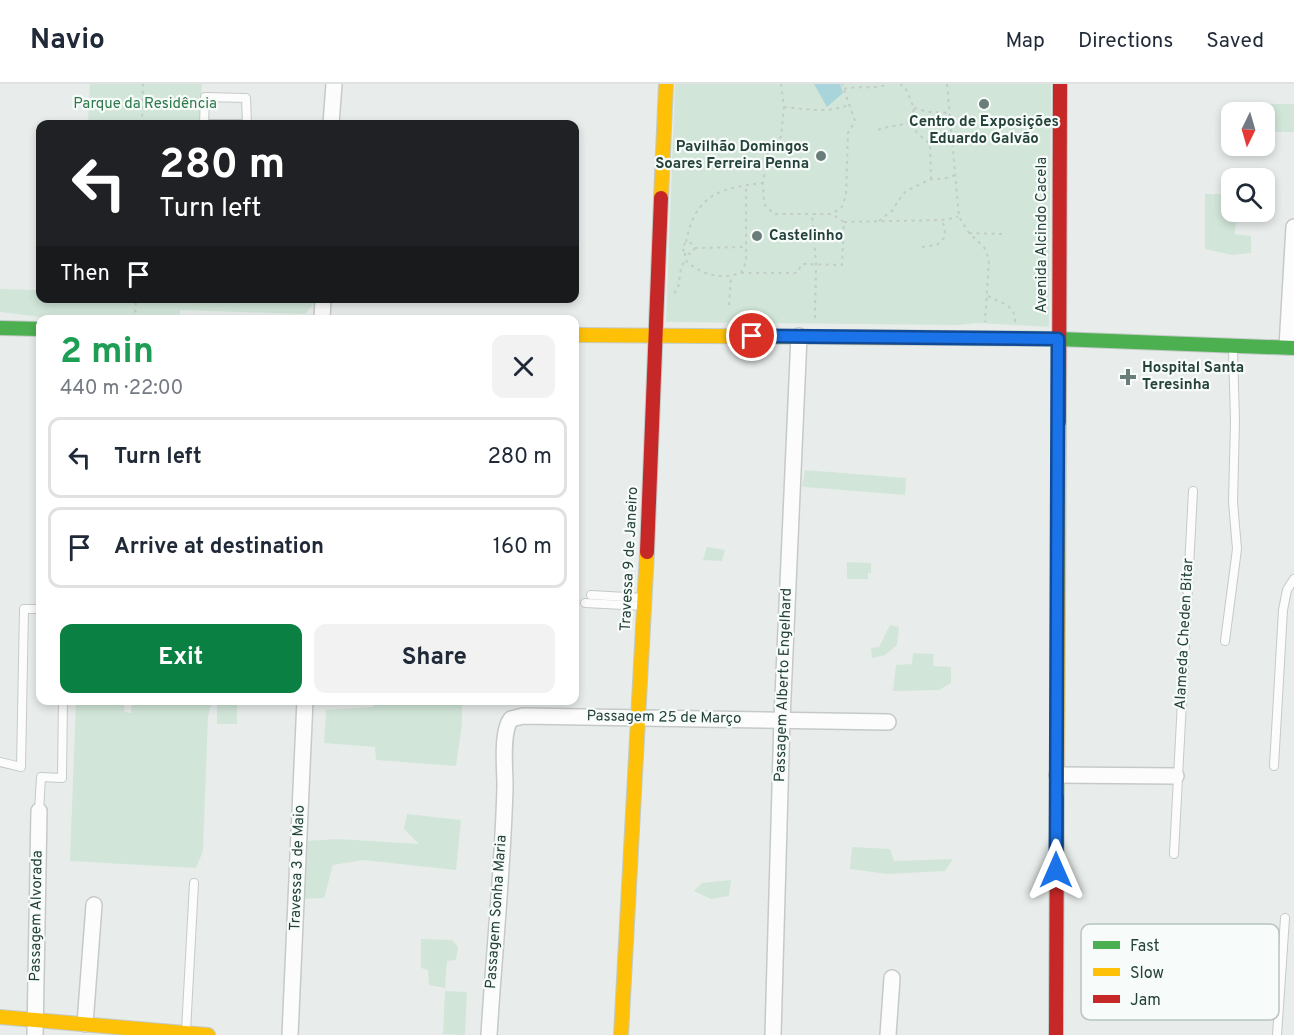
<!DOCTYPE html>
<meta charset="utf-8">
<style>
body{margin:0;font-family:Overpass,sans-serif;background:#f2f2f3;color:#1f2937;height:100vh;display:flex;flex-direction:column;font-size:22px;white-space:nowrap}
*{box-sizing:border-box;margin:0}
p{font-size:20px;color:#747a83}
.icon{flex:none;width:33px;height:33px;fill:none;stroke:currentColor;stroke-width:2;stroke-linecap:round;stroke-linejoin:round}
.map{position:relative;flex:1;overflow:hidden}
.drawer{position:absolute;left:36px;top:231px;width:543px;height:390px;display:flex;flex-direction:column;background:#fff;border-radius:12px;box-shadow:0 3px 9px #0003}
.drawer>*{flex:none}
.banner{position:absolute;left:36px;top:36px;width:543px;height:183px;border-radius:12px;box-shadow:0 3px 9px #0003;background:#202124;color:#fff;overflow:hidden}
.needle{width:39px;rotate:185deg}
.fabs{position:absolute;left:1221px;top:18px;display:grid;gap:12px}
.fabs a{display:grid;place-items:center;width:54px;height:54px;border-radius:12px;background:#fff;box-shadow:0 3px 9px #0003;font-size:30px}
.pin{position:absolute;display:grid;place-items:center;width:51px;height:51px;color:#fff;margin:-26px;border:3px solid #fff;border-radius:50%;box-shadow:0 2px 6px #0007}
.me{position:absolute;width:66px;margin:-33px;rotate:0deg;stroke-linejoin:round;filter:drop-shadow(0 0 4px #0008)}
.turn{display:flex;align-items:center;gap:21px;height:126px;padding:0 24px;font-size:27px}
.turn .icon{width:78px;height:78px;stroke-width:2.5}
.turn b{display:block;font-size:42px;line-height:51px}
.then{display:flex;align-items:center;height:57px;padding:0 24px;background:#0003;gap:12px;font-size:22px}
.round{display:grid;place-items:center;flex:none;width:63px;height:63px;border-radius:12px;background:#f2f2f3}
.overview{display:flex;align-items:center;justify-content:space-between;height:102px;padding:0 24px}
h1{font-size:36px;font-weight:700;line-height:45px;color:#1e9e55}
.action{display:flex;gap:12px;margin-top:auto;padding:12px 24px}
.action a{flex:1;height:69px;border-radius:12px;background:#0b8043;color:#fff;font-size:24px;font-weight:700;line-height:69px;text-align:center}
.action a+a{background:#f2f2f3;color:#1f2937}
ul{padding:0;list-style:none}
li{display:flex;align-items:center;gap:18px;height:81px;margin:0 12px 9px;padding:0 12px;border:3px solid #e0e1e3;border-radius:12px}
li div{flex:1}
li b{display:block;font-size:22px}
li em{font-style:normal}
header{display:flex;align-items:center;gap:36px;box-sizing:border-box;height:84px;padding:0 30px;background:#fff;border-bottom:2px solid #e0e1e3}
header strong{font-size:28px}
nav{display:flex;gap:33px;margin-inline-start:auto;font-size:21px}
.map>svg:first-child{display:block}
</style>
<header>
<strong>Navio</strong>
<nav><a>Map</a><a>Directions</a><a>Saved</a></nav>
</header>
<div class="map">
<svg width="1294" height="951" viewBox="0 0 1294 951">
<rect width="100%" height="100%" fill="#e8edeb"/>
<!-- green -->
<g fill="#d1e6d8">
<polygon points="90,0 202,0 199,40 88,40"/>
<polygon points="675,0 1051,0 1049,243 979,239 957,241 666,238"/>
<polygon points="1264,20 1294,20 1294,48 1265,48"/>
<polygon points="1205,110 1231,110 1232,128 1240,128 1236,130 1235,150 1251,152 1251,169 1232,171 1205,165"/>
<polygon points="0,205 40,206 40,214 318,215 305,230 180,226 179,235 64,236 0,228"/>
<polygon points="805,386 906,394 905,411 805,403 802,402"/>
<polygon points="707,463 725,466 722,477 703,476"/>
<polygon points="847,478 871,479 871,489 868,489 868,495 847,495"/>
<polygon points="890,541 899,543 897,561 885,571 872,574 871,564 879,563"/>
<polygon points="913,569 934,570 933,582 951,583 951,599 939,606 893,607 896,581 912,580"/>
<polygon points="76,617 125,617 124,628 131,629 132,617 212,617 208,632 203,767 196,784 70,777"/>
<rect x="217" y="617" width="20" height="23"/>
<polygon points="373,617 462,617 462,640 456,682 376,676 375,663 324,659 326,626 373,623"/>
<polygon points="407,730 461,736 456,786 363,776 333,781 324,814 303,815 308,757 338,755 419,760 404,745"/>
<polygon points="852,763 890,765 894,777 953,775 945,787 887,790 850,785"/>
<polygon points="731,796 729,812 711,815 694,807 702,799"/>
<polygon points="421,855 452,856 458,863 456,876 447,877 445,904 429,901 428,886 421,884"/>
<polygon points="445,907 467,908 465,951 443,950"/>
</g>
<!-- water -->
<polygon fill="#a9d4db" points="814,0 840,0 843,9 827,23"/>
<g fill="none" stroke-linecap="round" stroke-linejoin="round">
<!-- lane casing -->
<g stroke="#c5cac8" stroke-width="10">
<g id="lane">
<polyline points="241,40 204,40 205,13 246,14 247,40"/>
<polyline points="591,511 644,514"/>
<polyline points="585,519 643,522"/>
<polyline points="1225,557 1237,465 1233,418 1235,337 1233,266"/>
<polyline points="0,678 21,683 24,525 40,525"/>
<polyline points="1274,682 1283,526 1287,506 1294,495"/>
<polyline points="39,727 41,693 62,694 63,616"/>
<polyline points="1174,770 1193,407"/>
<polyline points="186,947 194,799"/>
<polyline points="1277,951 1285,834"/>
</g>
</g>
<!-- street casing -->
<g stroke="#c5cac8" stroke-width="18">
<g id="street">
<polyline points="331,40 334,0"/>
<polyline points="322,236 323,214"/>
<polyline points="1287,263 1294,143"/>
<polyline points="1057,691 1176,692"/>
<polyline points="85,940 94,821"/>
<polyline points="35,951 39,727"/>
<polyline points="290,951 305,616"/>
<path d="M489,951C494,868 503,785 505,702C505,685 501,648 511,635L523,632L888,638"/>
<polyline points="773,951 782,635 799,252"/>
<polyline points="888,951 892,894"/>
</g>
</g>
<!-- fast casing -->
<g stroke="#c3cbc8" stroke-width="16">
<g id="fast">
<polyline points="0,244 40,245"/>
<polyline points="957,254 1058,255 1294,264"/>
</g>
</g>
<!-- slow casing -->
<g stroke="#c3cbc8" stroke-width="16">
<g id="slow">
<polyline points="661,114 666,0"/>
<polyline points="574,251 957,254"/>
<polyline points="1057,713 1059,338"/>
<polyline points="0,933 208,951"/>
<polyline points="621,951 647,468"/>
</g>
</g>
<!-- jam casing -->
<g stroke="#c3cbc8" stroke-width="16">
<g id="jam">
<polyline points="1059,338 1060,0"/>
<polyline points="647,468 661,114"/>
<polyline points="1056,951 1057,713"/>
</g>
</g>
<!-- path -->
<g stroke="#c3ccca" stroke-width="2" stroke-dasharray="3 4.5" stroke-linecap="butt">
<polyline points="781,0 784,23 781,53 769,61 763,99 764,120 774,130 812,130"/>
<polyline points="900,0 905,3 914,24 911,37 917,49 930,60 931,95"/>
<polyline points="947,0 959,133 969,149 984,163 989,175 985,238"/>
<path d="M844,5C859,1 874,6 888,0"/>
<path d="M784,23C805,25 830,30 850,20"/>
<polyline points="914,24 929,28 949,29"/>
<polyline points="142,40 143,0"/>
<path d="M878,46C890,41 900,43 911,37"/>
<polyline points="879,137 893,126 898,117 906,107 931,95 943,95 955,91"/>
<polyline points="844,138 942,136 958,133"/>
<polyline points="969,149 1002,150"/>
<path d="M686,158C695,111 719,104 763,99"/>
<polyline points="922,163 937,161 944,154 945,145 942,136"/>
<polyline points="695,164 691,170 685,169 682,164 686,158 691,159 695,164 744,163"/>
<path d="M685,169V176C702,191 719,196 741,189L746,178V101"/>
<polyline points="741,189 797,189 802,180 842,181 844,138 832,130"/>
<polyline points="674,209 678,205 681,184 685,176"/>
<path d="M988,212C1001,219 1016,221 1015,238"/>
<polyline points="729,221 731,193"/>
<polyline points="815,234 816,180 812,130 832,130 842,123 846,111 848,49 855,37 842,0"/>
<polyline points="135,236 136,214"/>
</g>
<!-- lane -->
<use href="#lane" stroke="#fcfcfc" stroke-width="8"/>
<!-- street -->
<use href="#street" stroke="#fcfcfc" stroke-width="15"/>
<!-- fast -->
<use href="#fast" stroke="#4caf50" stroke-width="14"/>
<!-- slow -->
<use href="#slow" stroke="#ffc107" stroke-width="14"/>
<!-- jam -->
<use href="#jam" stroke="#c62828" stroke-width="14"/>
</g>
<g fill="none" stroke-linecap="round" stroke-linejoin="round">
<!-- route casing -->
<g stroke="#114b97" stroke-width="15">
<polyline id="route" points="752,252 1058,255 1056,786"/>
</g>
<!-- route -->
<use href="#route" stroke="#1a73e8" stroke-width="10"/>
</g>
<!-- markers -->
<g fill="#697e78" stroke="#f7fbf9" stroke-width="2">
<circle cx="984" cy="20" r="6"/>
<circle cx="821" cy="72" r="6"/>
<circle cx="757" cy="152" r="6"/>
<path d="M1125 284h6v6h6v6h-6v6h-6v-6h-6v-6h6z"/>
</g>
<g text-anchor="middle" dominant-baseline="central" stroke-width="4.5" stroke-linejoin="round" paint-order="stroke">
<!-- park labels -->
<g font-size="15" fill="#2d7a4b" stroke="#f7fbf9">
<text x="145" y="20">Parque da Residência</text>
</g>
<!-- poi labels -->
<g font-size="15" font-weight="bold" fill="#24423a" stroke="#f7fbf9" text-anchor="start">
<text x="984" y="38" text-anchor="middle">Centro de Exposições<tspan x="984" dy="17">Eduardo Galvão</tspan></text>
<text x="809" y="63" text-anchor="end">Pavilhão Domingos<tspan x="809" dy="17">Soares Ferreira Penna</tspan></text>
<text x="769" y="152">Castelinho</text>
<text x="1142" y="284">Hospital Santa<tspan x="1142" dy="17">Teresinha</tspan></text>
</g>
<!-- street labels -->
<g font-size="15" fill="#24423a" stroke="#f7fbf9">
<text transform="translate(1042 151) rotate(-90)">Avenida Alcindo Cacela</text>
<text transform="translate(630 475) rotate(-87)">Travessa 9 de Janeiro</text>
<text transform="translate(1185 550) rotate(-87)">Alameda Cheden Bitar</text>
<text transform="translate(784 601) rotate(-88)">Passagem Alberto Engelhard</text>
<text transform="translate(664 634) rotate(1)">Passagem 25 de Março</text>
<text transform="translate(298 784) rotate(-88)">Travessa 3 de Maio</text>
<text transform="translate(497 828) rotate(-86)">Passagem Sonha Maria</text>
<text transform="translate(37 832) rotate(-89)">Passagem Alvorada</text>
</g>
</g>
<!-- legend -->
<rect x="1081" y="840" width="198" height="96" rx="9" fill="#f7fbf9" stroke="#b8c4c0" stroke-width="1.5"/>
<rect x="1093" y="857" width="27" height="8" fill="#4caf50"/>
<rect x="1093" y="884" width="27" height="8" fill="#ffc107"/>
<rect x="1093" y="911" width="27" height="8" fill="#c62828"/>
<g font-size="16" fill="#24423a">
<text x="1130" y="867">Fast</text>
<text x="1130" y="894">Slow</text>
<text x="1130" y="921">Jam</text>
</g>
</svg>
<div class="fabs">
<a><svg class="needle" viewBox="-14 -14 28 28"><path d="M0-13l5 13h-10z" fill="#e53935"/><path d="M0 13l5-13h-10z" fill="#747a83"/></svg></a>
<a><svg class="icon" aria-label="search" viewBox="0 0 24 24"><circle cx="10" cy="10" r="6"/><path d="M15 15l6 6"/></svg></a>
</div>
<div class="pin" style="left:752px;top:252px;background:#d93025"><svg class="icon" aria-label="arrive" viewBox="0 0 24 24"><path d="M6 21V4h12l-3 4 3 4H6"/></svg></div>
<svg class="me" style="left:1056px;top:786px" viewBox="-20 -20 40 40"><path d="M0-17L14 15 0 8-14 15z" fill="#1a73e8" stroke="#fff" stroke-width="4"/></svg>
<div class="banner">
<div class="turn"><svg class="icon" aria-label="left" viewBox="0 0 24 24"><path d="M17 20v-9H6M10 6l-5 5 5 5"/></svg><div><b>280 m</b>Turn left</div></div>
<div class="then">Then<svg class="icon" aria-label="arrive" viewBox="0 0 24 24"><path d="M6 21V4h12l-3 4 3 4H6"/></svg></div>
</div>
<section class="drawer">
<div class="overview"><div><h1>2 min</h1><p>440 m · 22:00</p></div><a class="round"><svg class="icon" aria-label="close" viewBox="0 0 24 24"><path d="M6 6l12 12M18 6L6 18"/></svg></a></div>
<ul>
<li><svg class="icon" aria-label="left" viewBox="0 0 24 24"><path d="M17 20v-9H6M10 6l-5 5 5 5"/></svg><div><b>Turn left</b></div><em>280 m</em></li>
<li><svg class="icon" aria-label="arrive" viewBox="0 0 24 24"><path d="M6 21V4h12l-3 4 3 4H6"/></svg><div><b>Arrive at destination</b></div><em>160 m</em></li>
</ul>
<div class="action"><a>Exit</a><a>Share</a></div>
</section>
</div>
